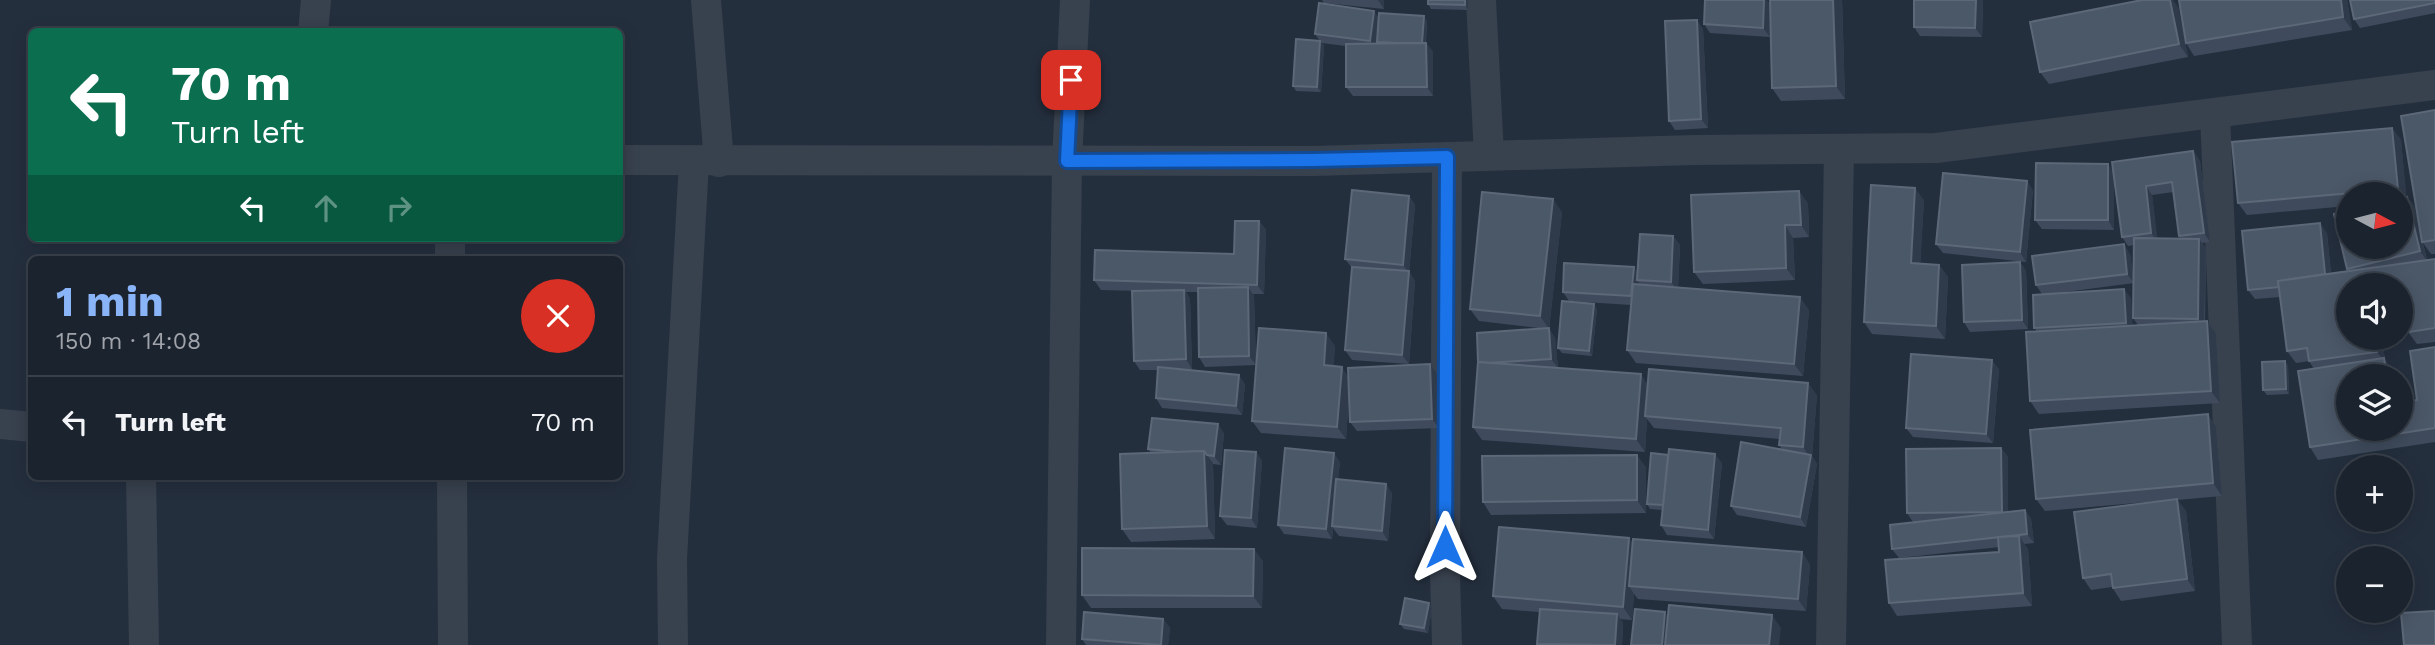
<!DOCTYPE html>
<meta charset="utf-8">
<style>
body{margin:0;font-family:"Work Sans",sans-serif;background:#242b36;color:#f1f3f6;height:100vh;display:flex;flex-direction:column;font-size:26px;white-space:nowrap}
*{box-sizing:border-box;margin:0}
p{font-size:23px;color:#a0a4aa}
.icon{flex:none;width:38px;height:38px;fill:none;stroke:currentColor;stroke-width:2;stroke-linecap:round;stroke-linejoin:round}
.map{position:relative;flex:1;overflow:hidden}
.drawer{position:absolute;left:28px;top:256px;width:595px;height:224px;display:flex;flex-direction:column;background:#1b232e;border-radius:10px;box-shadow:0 4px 18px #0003,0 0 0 2px #39404a}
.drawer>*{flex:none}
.banner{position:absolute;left:28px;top:28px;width:595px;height:214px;border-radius:10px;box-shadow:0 4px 18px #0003,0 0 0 2px #39404a;background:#0b6e4f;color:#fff;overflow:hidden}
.needle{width:46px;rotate:97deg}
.tools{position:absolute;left:2336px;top:182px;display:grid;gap:14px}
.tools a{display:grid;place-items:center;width:77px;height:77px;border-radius:50%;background:#1b232e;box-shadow:0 4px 18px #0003,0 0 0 2px #39404a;font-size:35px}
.pin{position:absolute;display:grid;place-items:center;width:60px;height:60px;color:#fff;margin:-30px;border-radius:14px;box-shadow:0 4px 10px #0006}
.me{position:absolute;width:77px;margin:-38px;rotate:0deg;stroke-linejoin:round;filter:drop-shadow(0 0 5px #0008)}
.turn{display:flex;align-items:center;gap:24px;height:147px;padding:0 28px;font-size:32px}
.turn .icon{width:91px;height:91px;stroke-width:2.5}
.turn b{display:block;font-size:49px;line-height:60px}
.lanes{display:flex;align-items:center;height:66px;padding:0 28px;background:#0003;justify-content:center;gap:35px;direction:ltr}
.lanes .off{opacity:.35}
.round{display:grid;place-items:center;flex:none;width:74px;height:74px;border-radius:37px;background:#242b36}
.overview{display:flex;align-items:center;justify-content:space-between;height:119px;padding:0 28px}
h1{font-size:42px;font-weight:700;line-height:52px;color:#8ab4f8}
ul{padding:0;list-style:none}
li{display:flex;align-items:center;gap:21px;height:91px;padding:0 28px;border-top:2px solid #39404a}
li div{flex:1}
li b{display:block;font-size:26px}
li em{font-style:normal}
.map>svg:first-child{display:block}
</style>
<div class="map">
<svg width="2435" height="645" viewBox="0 0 2435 645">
<rect width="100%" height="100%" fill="#242f3e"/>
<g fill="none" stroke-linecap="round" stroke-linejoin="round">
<!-- minor -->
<g stroke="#38414e" stroke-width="30">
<polyline points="706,0 719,162"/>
<polyline points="1481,0 1489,155"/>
<polyline points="313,32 316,0"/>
<polyline points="2215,114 2237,645"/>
<polyline points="620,160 1313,161 1695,150 1936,148 2435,85"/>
<polyline points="450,238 450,259"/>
<polyline points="0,424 32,427"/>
<polyline points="141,476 144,645"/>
<polyline points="452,476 453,645"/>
<polyline points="673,645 672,559 694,162"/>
<polyline points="1061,645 1067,161 1075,0"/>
<polyline points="1447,645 1445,575 1447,157"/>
<polyline points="1831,645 1839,149"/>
</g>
</g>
<!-- wall -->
<g fill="#3f4b5c" fill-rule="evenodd">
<polygon points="1322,0 1384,0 1384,9 1324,3"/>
<polygon points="1468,0 1468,10 1431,9 1428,4"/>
<polygon points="1770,0 1842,0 1845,99 1781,101 1772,88 1770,21 1770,37 1710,33 1704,24 1770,5"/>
<polygon points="1983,0 1982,37 1920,36 1914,27"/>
<polygon points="2347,0 2352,30 2194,56 2186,43"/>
<polygon points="2435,0 2435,13 2360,28 2354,19"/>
<polygon points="2178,7 2188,57 2049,84 2040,72"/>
<polygon points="1379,17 1427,21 1426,43 1433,52 1433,96 1353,96 1346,87 1346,46 1322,43 1324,46 1321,92 1296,91 1293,86 1320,41 1315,34"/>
<polygon points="1703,29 1708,128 1675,130 1669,121"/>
<polygon points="2435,110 2435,254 2431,254 2423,243 2427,260 2435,259 2435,342 2417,344 2408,332 2404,303 2401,303 2401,285 2348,285 2382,338 2385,360 2393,370 2348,429 2417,400 2435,347 2435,442 2318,460 2310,447 2314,369 2309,361 2296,363 2287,351 2280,297 2255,299 2248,290 2327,233 2331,273 2348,271 2347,269 2401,247 2401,194 2348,194 2348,206 2247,215 2238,203 2392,128 2401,140 2406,197 2407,197 2414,206 2421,234"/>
<path d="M2193,151L2200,161L2210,242L2202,243L2206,248L2205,321L2216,334L2220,403L2039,414L2030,401L2037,331L2034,328L2042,294L2036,285L2130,254L2134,281V245L2128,246L2122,237L2114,182V230L2042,229L2035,220L2113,171ZM2173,192L2179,236L2180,239H2157L2152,195ZM2134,283L2133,318L2138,325L2132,326L2131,298L2050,294Z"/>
<polygon points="2033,190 2026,262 1943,253 1936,244"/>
<polygon points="1799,191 1808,204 1809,237 1793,238 1795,280 1703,284 1694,272"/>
<polygon points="1409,196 1415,205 1409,272 1415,281 1409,364 1352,360 1345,350 1352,268 1345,259"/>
<polygon points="1924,200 1920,263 1939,265 1948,277 1945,339 1872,334 1864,322"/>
<polygon points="1562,212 1549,329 1555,338 1558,368 1648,385 1817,395 1812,456 1817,464 1806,527 1737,515 1731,506 1782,449 1779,445 1780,439 1654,428 1647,419 1645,452 1482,440 1473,427 1478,362 1546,329 1479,321 1470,309"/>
<polygon points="1259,221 1266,230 1264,294 1253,294 1254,296 1256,365 1205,367 1199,357 1198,292 1186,292 1190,299 1192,369 1180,369 1245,384 1242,415 1162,408 1156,398 1158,370 1140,370 1134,361 1142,291 1101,290 1094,280 1234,254"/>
<polygon points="1673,236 1680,245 1678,287 1809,310 1803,376 1636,363 1627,350 1631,305 1569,301 1563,292 1638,273"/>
<polygon points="2020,262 2026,271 2028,329 1970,332 1964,322"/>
<polygon points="1597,309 1592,356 1562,353 1558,348"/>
<polygon points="1335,346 1333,366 1349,377 1437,374 1439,428 1357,431 1350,422 1349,393 1346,439 1261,433 1252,421"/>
<polygon points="2285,361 2288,366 2289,394 2267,395 2263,390"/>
<polygon points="1999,369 1993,443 1913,437 1906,428"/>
<polygon points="2216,427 2222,496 2177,500 2186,511 2195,591 2121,601 2112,587 2091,590 2083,578 2158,501 2045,511 2036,499"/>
<polygon points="1224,433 1221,465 1213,464 1215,539 1131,542 1122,529 1151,453 1148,449"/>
<polygon points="2001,448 2008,457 2008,512 2025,510 2031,519 2034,543 2024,544 2028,549 2032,606 1897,616 1889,603 1999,552 1999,547 1899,558 1892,549 1921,522 1913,522 1907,513"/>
<polygon points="1256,452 1262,461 1257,528 1227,525 1220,516"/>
<polygon points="1340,462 1338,479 1392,493 1388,541 1339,536 1333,528 1332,539 1284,534 1278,525"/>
<polygon points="1722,463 1714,539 1667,535 1661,525 1663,510 1650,509 1647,504"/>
<polygon points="1646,467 1646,513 1491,515 1483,502"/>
<polygon points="1632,543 1802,552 1810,565 1806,611 1638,599 1634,594 1632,620 1620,619 1623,623 1622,645 1538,645 1539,612 1502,609 1493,596"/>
<polygon points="1263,561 1262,608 1091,608 1082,595"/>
<polygon points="1429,603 1432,608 1428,633 1404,629 1400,624"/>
<polygon points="1163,619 1170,628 1168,645 1086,645 1082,639"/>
</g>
<!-- shaded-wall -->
<g fill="#2f3b4b">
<polygon points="1378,0 1384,0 1384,9"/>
<polygon points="1465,0 1468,0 1468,10 1465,5"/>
<polygon points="1764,0 1767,0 1771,6 1770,37 1763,28"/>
<polygon points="1833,0 1842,0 1845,99 1836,86"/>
<polygon points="1976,0 1983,0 1982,37 1975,28"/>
<polygon points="2170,0 2173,0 2178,7 2188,57 2179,44"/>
<polygon points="2341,0 2347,0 2352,30 2343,17"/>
<polygon points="1374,11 1380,20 1376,50 1370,41"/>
<polygon points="1424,16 1427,21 1425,50 1422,45"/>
<polygon points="1697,20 1703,29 1708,128 1701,119"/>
<polygon points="1320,41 1324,46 1321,92 1317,87"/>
<polygon points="1426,43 1433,52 1433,96 1427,87"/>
<polygon points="2392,128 2401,140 2407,201 2398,189"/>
<polygon points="2193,151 2200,161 2210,242 2204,233"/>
<polygon points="2108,164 2114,173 2114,230 2108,220"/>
<polygon points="2027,181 2033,190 2026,262 2020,252"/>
<polygon points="2146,186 2152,195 2158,242 2151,233"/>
<polygon points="1915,188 1924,200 1920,275 1911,263"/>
<polygon points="1799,191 1808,204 1809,237 1801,225"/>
<polygon points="1409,196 1415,205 1409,272 1415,281 1409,364 1402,355 1409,273 1403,265"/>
<polygon points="2407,197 2414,206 2427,261 2420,251"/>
<polygon points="1553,199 1562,212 1549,329 1555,338 1558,368 1551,359 1549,329 1540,316"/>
<polygon points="1259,221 1266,230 1264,294 1257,285"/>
<polygon points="2320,223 2327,233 2332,287 2326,278"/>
<polygon points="1785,225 1793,238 1795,280 1786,268"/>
<polygon points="1673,236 1680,245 1678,291 1671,282"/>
<polygon points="2199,239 2206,248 2204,328 2198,319"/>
<polygon points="2124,244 2130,254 2134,283 2127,274"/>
<polygon points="2020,262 2026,271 2028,329 2022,320"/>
<polygon points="1939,265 1948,277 1945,339 1936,326"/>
<polygon points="1634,267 1640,276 1637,280 1640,284 1638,306 1631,296"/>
<polygon points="1248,287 1254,296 1256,365 1249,356"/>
<polygon points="2124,289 2131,298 2133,332 2126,323"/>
<polygon points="1184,290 1190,299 1192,369 1186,359"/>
<polygon points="1800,297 1809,310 1803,376 1794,364"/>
<polygon points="1594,304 1597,309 1592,356 1589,351"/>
<polygon points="2207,321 2216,334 2220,403 2211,391"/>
<polygon points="1326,333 1335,346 1333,378 1324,365"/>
<polygon points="2375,338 2382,338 2385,360 2393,370 2394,376 2387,376 2385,362 2377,352"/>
<polygon points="1992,360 1999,369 1993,443 1986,434"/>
<polygon points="2285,361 2288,366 2289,394 2286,389"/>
<polygon points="1430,364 1437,374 1439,428 1432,419"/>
<polygon points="1342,367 1350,380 1346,439 1337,427"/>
<polygon points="1641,374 1649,387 1645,416 1647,419 1645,452 1636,439"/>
<polygon points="1239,375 1245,384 1242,415 1236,406"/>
<polygon points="1808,383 1817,395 1812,456 1817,464 1806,527 1800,517 1810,457 1803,447"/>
<polygon points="2208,414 2216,427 2222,496 2213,483"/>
<polygon points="1218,424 1224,433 1221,465 1214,456"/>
<polygon points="2001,448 2008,457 2008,521 2002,512"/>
<polygon points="1204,451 1213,463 1215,539 1207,526"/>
<polygon points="1256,452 1262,461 1257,528 1251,518"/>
<polygon points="1334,453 1340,462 1333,527 1332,526 1333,528 1332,539 1326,529"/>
<polygon points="1715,454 1722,463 1714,539 1708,530"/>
<polygon points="1637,455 1646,467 1646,513 1637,500"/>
<polygon points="1386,484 1392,493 1388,541 1382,531"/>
<polygon points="2177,499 2186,511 2195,591 2187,579"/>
<polygon points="2025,510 2031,519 2034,543 2027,534"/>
<polygon points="2019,536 2028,549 2032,606 2023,593"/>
<polygon points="1629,538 1638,551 1629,586 1634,594 1632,620 1623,607"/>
<polygon points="1254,549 1263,561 1262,608 1253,596"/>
<polygon points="1802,552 1810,565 1806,611 1798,599"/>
<polygon points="1429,603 1432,608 1428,633 1424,628"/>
<polygon points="1665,612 1671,622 1669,645 1662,645"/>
<polygon points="1617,614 1623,623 1622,645 1615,645"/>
<polygon points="1772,615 1781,628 1779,645 1769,645"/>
<polygon points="1163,619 1170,628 1168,645 1161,645"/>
</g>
<!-- building -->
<g fill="#4b5868" stroke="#5c6777" stroke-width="2">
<polygon points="1428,0 1465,0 1465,5 1428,4"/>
<polygon points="1705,0 1764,0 1763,28 1704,24"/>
<polygon points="1770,0 1833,0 1836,86 1772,88"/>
<polygon points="1914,0 1976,0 1975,28 1914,27"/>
<polygon points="2142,0 2170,0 2179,44 2040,72 2030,22"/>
<polygon points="2179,0 2341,0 2343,17 2186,43"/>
<polygon points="2350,0 2435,0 2435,3 2354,19"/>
<polygon points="1319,3 1374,11 1370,41 1315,34"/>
<polygon points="1379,13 1424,16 1422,43 1398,43 1377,42"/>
<polygon points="1697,20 1701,119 1669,121 1665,21"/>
<polygon points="1296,39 1320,41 1317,87 1293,86"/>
<polygon points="1426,43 1427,87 1346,87 1346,44"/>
<polygon points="2435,110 2435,240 2422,242 2401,116"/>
<polygon points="2392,128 2398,189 2238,203 2232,142"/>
<polygon points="2193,151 2204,233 2179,236 2172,182 2146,186 2151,233 2122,237 2112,162"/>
<polygon points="2036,163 2108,164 2108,220 2035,220"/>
<polygon points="1943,173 2027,181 2020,252 1936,244"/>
<polygon points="1871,185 1915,188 1911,263 1939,265 1936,326 1864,322"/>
<polygon points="1352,190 1409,196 1403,265 1345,259"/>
<polygon points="1799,191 1801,225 1785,225 1786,268 1694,272 1691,195"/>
<polygon points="1482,192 1553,199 1540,316 1470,309"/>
<polygon points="2407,197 2420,251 2347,269 2334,214 2348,211 2348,247 2401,247 2401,198"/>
<polygon points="1235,221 1259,221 1257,285 1094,280 1095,250 1234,254"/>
<polygon points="2320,223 2325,274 2278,281 2279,287 2248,290 2242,231"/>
<polygon points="1640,234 1673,236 1671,282 1637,280"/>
<polygon points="2134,238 2199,239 2198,319 2133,318"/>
<polygon points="2124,244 2127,274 2036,285 2032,256"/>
<polygon points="2435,259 2435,328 2408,332 2401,285 2348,285 2348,338 2375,338 2377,352 2309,361 2307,348 2287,351 2278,281"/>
<polygon points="2020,262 2022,320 1964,322 1962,265"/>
<polygon points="1564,263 1634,267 1631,296 1563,292"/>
<polygon points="1352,267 1409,271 1402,355 1345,350"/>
<polygon points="1633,284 1800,297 1794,364 1627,350"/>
<polygon points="1248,287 1249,356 1199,357 1198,288"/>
<polygon points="2124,289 2126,323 2034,328 2033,295"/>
<polygon points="1184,290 1186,359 1134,361 1132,291"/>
<polygon points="1562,301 1594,304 1589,351 1558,348"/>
<polygon points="2207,321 2211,391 2030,401 2026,332"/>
<polygon points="1259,328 1326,333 1324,365 1342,367 1337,427 1252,421"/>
<polygon points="1549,328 1551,359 1487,363 1478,362 1477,333"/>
<polygon points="2435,347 2435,428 2310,447 2298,371 2384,358 2387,376 2348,376 2348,429 2401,429 2401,403 2417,400 2410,351"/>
<polygon points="1911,354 1992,360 1986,434 1906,428"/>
<polygon points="2285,361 2286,389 2263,390 2262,362"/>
<polygon points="1478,362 1641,374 1636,439 1473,427"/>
<polygon points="1430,364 1432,419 1350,422 1348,368"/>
<polygon points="1158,367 1239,375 1236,406 1156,398"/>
<polygon points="1649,369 1808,383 1803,447 1779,445 1781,428 1645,416"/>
<polygon points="2208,414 2213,483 2036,499 2030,430"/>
<polygon points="1152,418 1218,424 1214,456 1207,455 1204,451 1177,452 1148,449"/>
<polygon points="1741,442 1811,455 1800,517 1731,506"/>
<polygon points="1285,448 1334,453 1326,529 1278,525"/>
<polygon points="2001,448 2002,512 1907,513 1906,449"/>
<polygon points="1669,449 1715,454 1708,530 1661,525"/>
<polygon points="1225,450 1256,452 1251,518 1220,516"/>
<polygon points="1204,451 1207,526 1122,529 1120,454"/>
<polygon points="1651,453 1668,455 1663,505 1647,504"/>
<polygon points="1637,455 1637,500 1483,502 1482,456"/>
<polygon points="1336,479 1386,484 1382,531 1332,526"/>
<polygon points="2177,499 2187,579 2113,588 2111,574 2083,578 2074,512"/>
<polygon points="2025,510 2027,534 1892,549 1890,525"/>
<polygon points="1499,527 1629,538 1623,607 1493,596"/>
<polygon points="2019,536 2023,593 1889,603 1885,560 1999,552 1998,537"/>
<polygon points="1633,539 1802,552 1798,599 1629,586"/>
<polygon points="1082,548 1254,549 1253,596 1082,595"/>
<polygon points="1405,598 1429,603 1424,628 1400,624"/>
<polygon points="1669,605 1772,615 1769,645 1665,645"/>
<polygon points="1540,609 1617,614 1615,645 1537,644"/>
<polygon points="1635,609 1665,612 1662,645 1631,645"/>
<polygon points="2435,611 2435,645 2404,645 2401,613"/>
<polygon points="1084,612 1163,619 1161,645 1082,639"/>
</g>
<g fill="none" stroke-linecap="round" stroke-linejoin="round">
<!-- route casing -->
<g stroke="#114b97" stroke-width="18">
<polyline id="route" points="1071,80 1067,161 1313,160 1447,157 1445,547"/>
</g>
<!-- route -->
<use href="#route" stroke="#1a73e8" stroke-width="12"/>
</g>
</svg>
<div class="tools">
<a><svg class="needle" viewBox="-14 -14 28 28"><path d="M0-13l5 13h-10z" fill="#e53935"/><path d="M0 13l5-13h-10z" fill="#a0a4aa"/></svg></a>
<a><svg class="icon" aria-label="sound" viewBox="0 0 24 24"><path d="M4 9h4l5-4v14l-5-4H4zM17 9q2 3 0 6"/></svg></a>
<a><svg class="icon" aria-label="layers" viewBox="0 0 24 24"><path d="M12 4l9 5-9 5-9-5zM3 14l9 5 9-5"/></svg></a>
<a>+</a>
<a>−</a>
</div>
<div class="pin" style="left:1071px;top:80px;background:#d93025"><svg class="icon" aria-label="arrive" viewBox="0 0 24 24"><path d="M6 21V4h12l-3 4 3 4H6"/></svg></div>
<svg class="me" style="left:1445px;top:547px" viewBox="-20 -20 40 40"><path d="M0-17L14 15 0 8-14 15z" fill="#1a73e8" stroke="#fff" stroke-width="4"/></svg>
<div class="banner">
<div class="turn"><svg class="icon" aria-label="left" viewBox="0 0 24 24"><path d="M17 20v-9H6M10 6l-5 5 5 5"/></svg><div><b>70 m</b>Turn left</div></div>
<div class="lanes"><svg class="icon" aria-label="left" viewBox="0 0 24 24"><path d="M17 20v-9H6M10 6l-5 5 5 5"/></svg><svg class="icon off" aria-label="ahead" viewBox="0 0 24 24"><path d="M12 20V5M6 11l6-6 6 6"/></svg><svg class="icon off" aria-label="right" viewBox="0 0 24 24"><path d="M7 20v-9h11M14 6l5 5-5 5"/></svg></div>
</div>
<section class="drawer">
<div class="overview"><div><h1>1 min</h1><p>150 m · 14:08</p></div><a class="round" style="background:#d93025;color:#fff"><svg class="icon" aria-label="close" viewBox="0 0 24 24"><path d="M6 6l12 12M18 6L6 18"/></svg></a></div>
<ul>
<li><svg class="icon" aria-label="left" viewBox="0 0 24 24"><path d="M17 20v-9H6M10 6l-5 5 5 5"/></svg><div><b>Turn left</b></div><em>70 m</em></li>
</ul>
</section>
</div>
